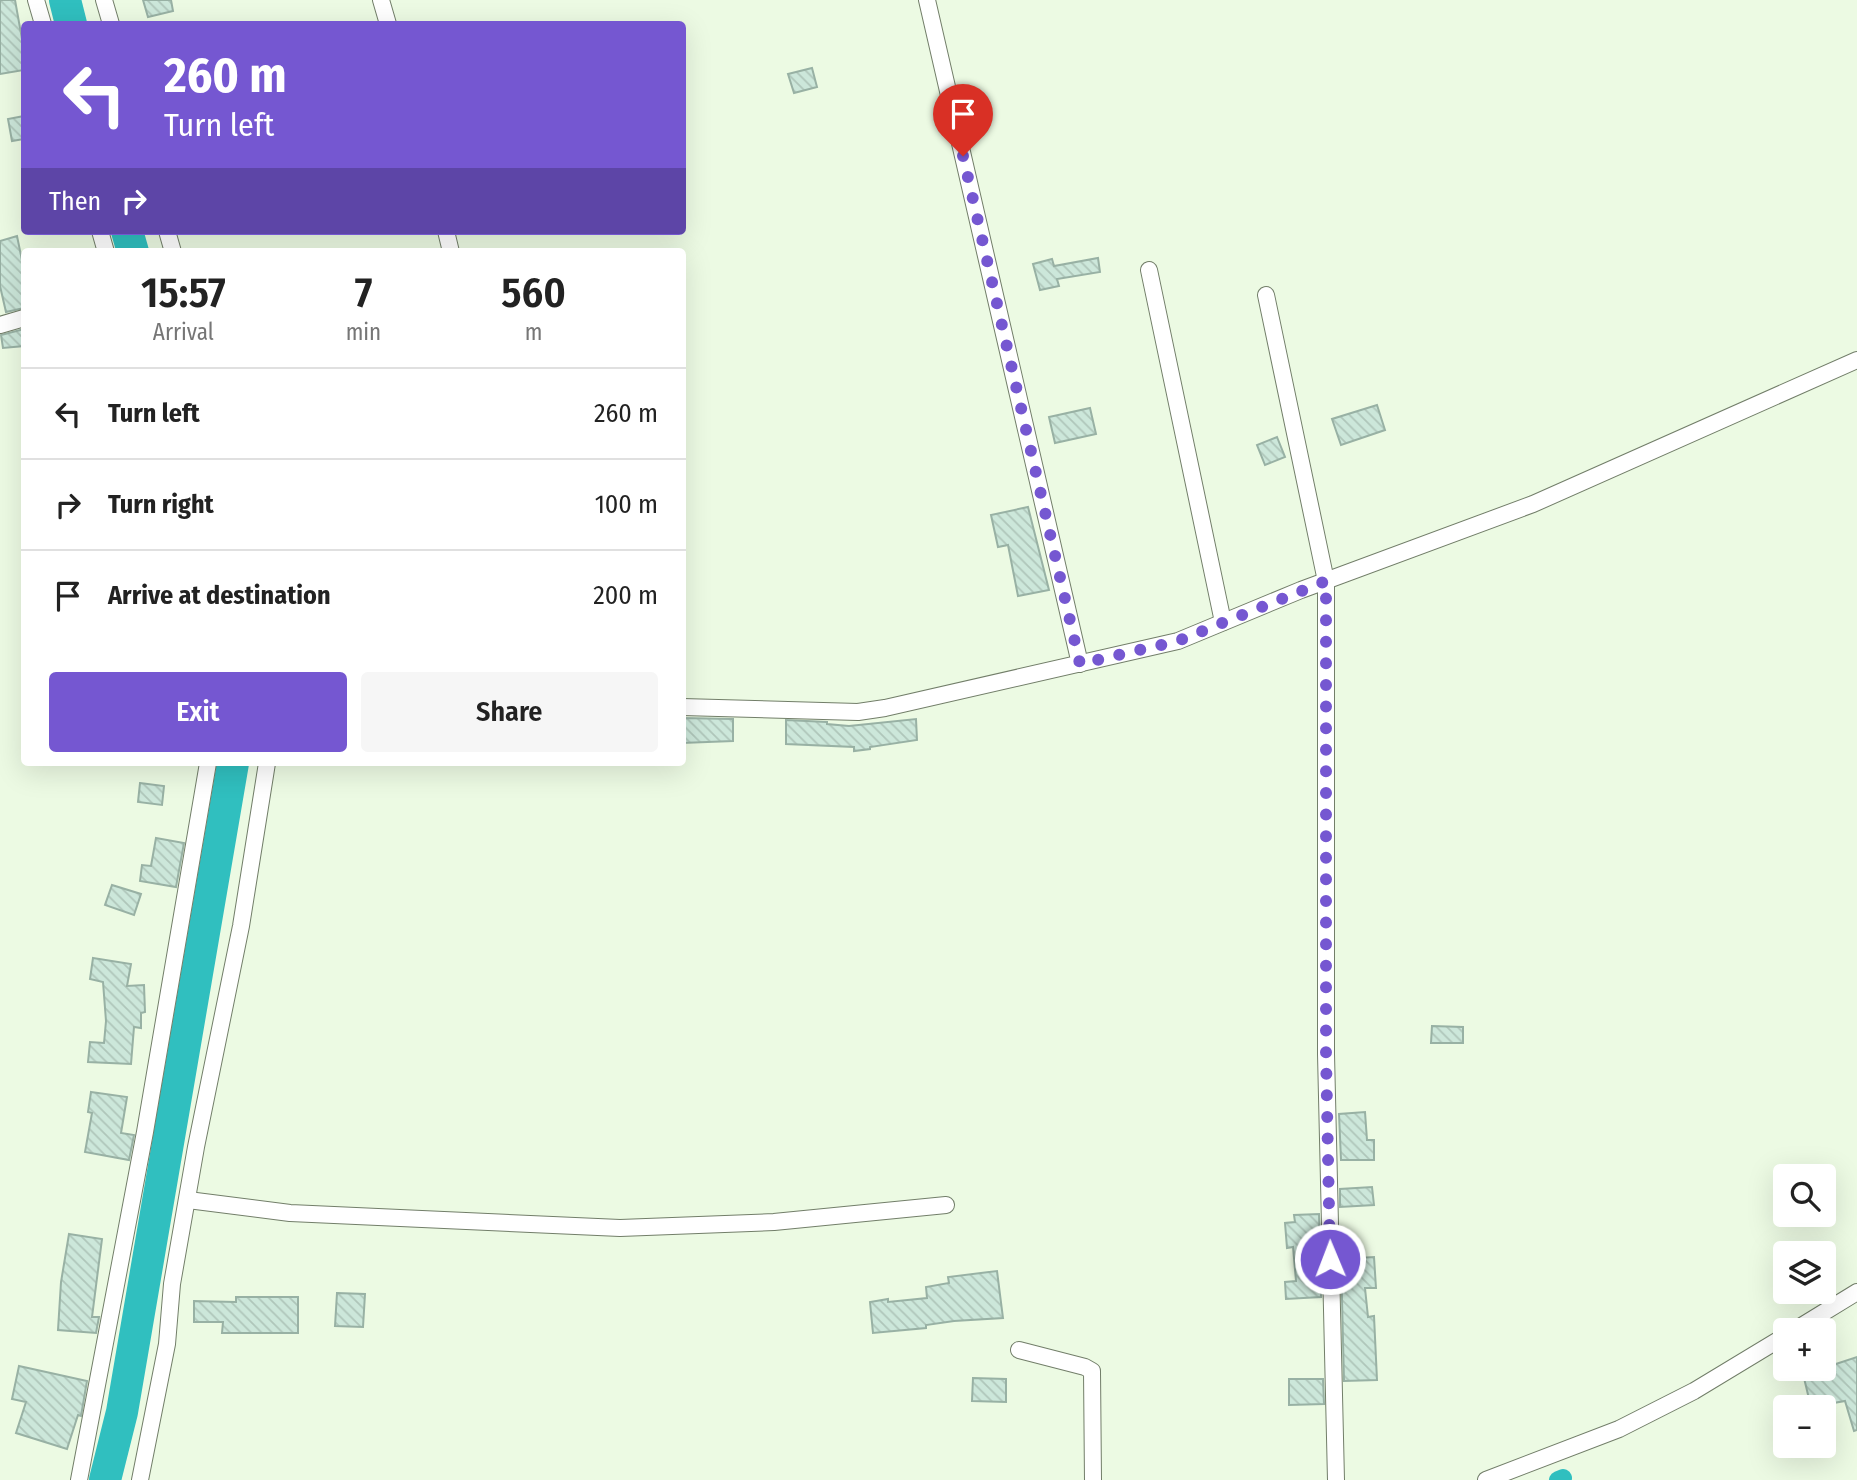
<!DOCTYPE html>
<meta charset="utf-8">
<style>
body{margin:0;font-family:"Fira Sans Condensed",sans-serif;background:#f6f6f6;color:#222;height:100vh;display:flex;flex-direction:column;font-size:26px;white-space:nowrap}
*{box-sizing:border-box;margin:0}
p{font-size:23px;color:#767676}
.icon{flex:none;width:38px;height:38px;fill:none;stroke:currentColor;stroke-width:2;stroke-linecap:round;stroke-linejoin:round}
.map{position:relative;flex:1;overflow:hidden}
.side{position:absolute;left:21px;top:248px;width:665px;height:518px;display:flex;flex-direction:column;background:#fff;border-radius:7px;box-shadow:0 7px 28px #0002}
.side>*{flex:none}
.guide{position:absolute;left:21px;top:21px;width:665px;height:214px;border-radius:7px;box-shadow:0 7px 28px #0002;background:#7557d1;color:#fff;overflow:hidden}
.fabs{position:absolute;left:1773px;top:1164px;display:grid;gap:14px}
.fabs a{display:grid;place-items:center;width:63px;height:63px;border-radius:7px;background:#fff;box-shadow:0 7px 28px #0002;font-size:35px}
.pin{position:absolute;display:grid;place-items:center;width:60px;height:60px;color:#fff;margin:-72px -30px;border-radius:50% 50% 50% 0;rotate:-45deg;box-shadow:0 0 7px #0007}
.pin .icon{rotate:45deg}
.me{position:absolute;width:77px;margin:-38px;rotate:359deg;stroke-linejoin:round;filter:drop-shadow(0 0 5px #0008)}
.turn{display:flex;align-items:center;gap:24px;height:147px;padding:0 28px;font-size:32px}
.turn .icon{width:91px;height:91px;stroke-width:2.5}
.turn b{display:block;font-size:49px;line-height:60px}
.then{display:flex;align-items:center;height:66px;padding:0 28px;background:#0003;gap:14px;font-size:26px}
.eta{display:flex;justify-content:space-evenly;align-items:center;height:119px;text-align:center}
.eta b{font-size:42px;font-weight:600;line-height:49px}
.cta{display:flex;gap:14px;margin-top:auto;padding:14px 28px}
.cta a{flex:1;height:80px;border-radius:7px;background:#7557d1;color:#fff;font-size:28px;font-weight:600;line-height:80px;text-align:center}
.cta a+a{background:#f6f6f6;color:#222}
ul{padding:0;list-style:none}
li{display:flex;align-items:center;gap:21px;height:91px;padding:0 28px;border-top:2px solid #e0e0e0}
li div{flex:1}
li b{display:block;font-size:26px}
li em{font-style:normal}
.map>svg:first-child{display:block}
</style>
<div class="map">
<svg width="1857" height="1480" viewBox="0 0 1857 1480">
<defs>
<pattern id="building-back-hatch" width="6" height="6" patternUnits="userSpaceOnUse" patternTransform="scale(1.75)"><rect width="6" height="6" fill="#cce7da"/><path d="M-1 5l2 2M0 0l6 6M5-1l2 2" fill="none" stroke="#afc6ba"/></pattern>
</defs>
<rect width="100%" height="100%" fill="#ecfae3"/>
<g fill="none" stroke-linecap="round" stroke-linejoin="round">
<!-- canal -->
<polyline stroke="#30bfbf" stroke-width="18" points="1558,1480 1563,1478"/>
<!-- river -->
<g stroke="#30bfbf" stroke-width="32">
<polyline points="65,0 71,24"/>
<polyline points="127,231 133,252"/>
<polyline points="105,1480 122,1412 233,763"/>
</g>
</g>
<!-- building -->
<g fill="url(#building-back-hatch)" stroke="#98b1a4" stroke-width="2">
<polygon points="0,0 15,0 24,50 24,70 0,74"/>
<polygon points="143,0 171,0 173,11 148,17"/>
<polygon points="812,68 817,87 794,93 788,74"/>
<polygon points="24,116 24,139 12,141 8,119"/>
<polygon points="17,236 24,270 24,308 6,312 0,286 0,241"/>
<polygon points="1098,258 1100,272 1057,279 1059,286 1040,290 1033,264 1052,259 1054,266"/>
<polygon points="24,329 24,346 3,348 1,335"/>
<polygon points="1377,405 1385,430 1341,445 1332,419"/>
<polygon points="1090,408 1096,434 1055,443 1049,417"/>
<polygon points="1277,437 1285,457 1265,465 1257,445"/>
<polygon points="1028,507 1049,590 1018,596 1008,545 998,547 991,515"/>
<polygon points="682,718 733,719 733,741 682,743"/>
<polygon points="916,719 917,740 870,747 870,749 854,751 854,747 786,744 786,720 827,722 827,724 849,726"/>
<polygon points="140,783 164,786 162,805 138,802"/>
<polygon points="156,838 184,843 176,887 140,881 142,865 151,866"/>
<polygon points="112,885 141,894 134,915 105,905"/>
<polygon points="93,958 131,964 127,986 144,985 145,1012 141,1013 141,1028 134,1027 131,1064 88,1062 90,1042 104,1043 106,1021 103,982 90,979"/>
<polygon points="1432,1026 1463,1027 1463,1043 1431,1043"/>
<polygon points="91,1092 127,1097 121,1133 134,1135 129,1160 85,1152 92,1113 88,1112"/>
<polygon points="1365,1112 1367,1140 1374,1140 1374,1160 1341,1160 1339,1114"/>
<polygon points="1372,1187 1374,1205 1340,1207 1340,1189"/>
<polygon points="1319,1214 1320,1246 1309,1246 1312,1279 1321,1279 1321,1297 1286,1299 1285,1282 1296,1281 1293,1247 1287,1248 1285,1223 1295,1222 1294,1215"/>
<polygon points="69,1234 102,1239 92,1317 99,1317 96,1333 58,1330 61,1282"/>
<polygon points="1374,1257 1376,1288 1365,1288 1368,1317 1374,1316 1377,1380 1344,1381 1341,1259"/>
<polygon points="997,1271 1003,1318 954,1321 926,1325 926,1328 873,1333 870,1302 888,1299 888,1302 927,1298 926,1287 949,1283 948,1277"/>
<polygon points="337,1293 365,1294 363,1327 335,1326"/>
<polygon points="236,1297 298,1297 298,1333 222,1333 223,1322 194,1322 194,1301 236,1302"/>
<polygon points="1857,1357 1857,1430 1854,1431 1845,1401 1811,1407 1804,1378 1835,1371 1833,1365"/>
<polygon points="19,1366 87,1381 81,1416 78,1415 67,1449 16,1433 26,1402 12,1399"/>
<polygon points="973,1378 1006,1379 1006,1402 972,1401"/>
<polygon points="1289,1379 1323,1379 1324,1404 1289,1405"/>
</g>
<g fill="none" stroke-linecap="round" stroke-linejoin="round">
<!-- minor casing -->
<g stroke="#727e69" stroke-width="18">
<g id="minor">
<polyline points="36,0 43,24"/>
<polyline points="104,0 111,24"/>
<polyline points="381,0 388,24"/>
<polyline points="927,0 1080,664"/>
<polyline points="100,231 106,252"/>
<polyline points="167,231 173,252"/>
<polyline points="446,231 451,252"/>
<polyline points="1149,270 1223,622"/>
<polyline points="1266,295 1326,581 1326,1054 1336,1480"/>
<polyline points="0,325 24,318"/>
<polyline points="682,707 858,712 885,708 1178,641 1301,590 1533,504 1857,360"/>
<polyline points="188,1200 290,1213 620,1228 774,1222 946,1205"/>
<polyline points="1795,1330 1857,1292"/>
<polyline points="1019,1350 1085,1367 1092,1371 1093,1480"/>
<polyline points="79,1480 145,1132 208,763"/>
<polyline points="140,1480 167,1344 172,1284 196,1147 241,926 267,763"/>
<polyline points="1486,1480 1619,1429 1694,1391 1785,1336"/>
</g>
</g>
<!-- minor -->
<use href="#minor" stroke="#fff" stroke-width="16"/>
</g>
<g fill="none" stroke-linecap="round" stroke-linejoin="round">
<!-- route -->
<polyline stroke="#7557d1" stroke-width="12" stroke-dasharray="0 21.6" points="963,156 1080,664 1178,641 1326,581 1326,1054 1330,1259"/>
</g>
</svg>
<div class="fabs">
<a><svg class="icon" aria-label="search" viewBox="0 0 24 24"><circle cx="10" cy="10" r="6"/><path d="M15 15l6 6"/></svg></a>
<a><svg class="icon" aria-label="layers" viewBox="0 0 24 24"><path d="M12 4l9 5-9 5-9-5zM3 14l9 5 9-5"/></svg></a>
<a>+</a>
<a>−</a>
</div>
<div class="pin" style="left:963px;top:156px;background:#d93025"><svg class="icon" aria-label="arrive" viewBox="0 0 24 24"><path d="M6 21V4h12l-3 4 3 4H6"/></svg></div>
<svg class="me" style="left:1330px;top:1259px" viewBox="-20 -20 40 40"><circle r="17" fill="#7557d1" stroke="#fff" stroke-width="3"/><path d="M0-11L8 9 0 5-8 9z" fill="#fff"/></svg>
<div class="guide">
<div class="turn"><svg class="icon" aria-label="left" viewBox="0 0 24 24"><path d="M17 20v-9H6M10 6l-5 5 5 5"/></svg><div><b>260 m</b>Turn left</div></div>
<div class="then">Then<svg class="icon" aria-label="right" viewBox="0 0 24 24"><path d="M7 20v-9h11M14 6l5 5-5 5"/></svg></div>
</div>
<section class="side">
<div class="eta">
<div><b>15:57</b><p>Arrival</p></div>
<div><b>7</b><p>min</p></div>
<div><b>560</b><p>m</p></div>
</div>
<ul>
<li><svg class="icon" aria-label="left" viewBox="0 0 24 24"><path d="M17 20v-9H6M10 6l-5 5 5 5"/></svg><div><b>Turn left</b></div><em>260 m</em></li>
<li><svg class="icon" aria-label="right" viewBox="0 0 24 24"><path d="M7 20v-9h11M14 6l5 5-5 5"/></svg><div><b>Turn right</b></div><em>100 m</em></li>
<li><svg class="icon" aria-label="arrive" viewBox="0 0 24 24"><path d="M6 21V4h12l-3 4 3 4H6"/></svg><div><b>Arrive at destination</b></div><em>200 m</em></li>
</ul>
<div class="cta"><a>Exit</a><a>Share</a></div>
</section>
</div>
